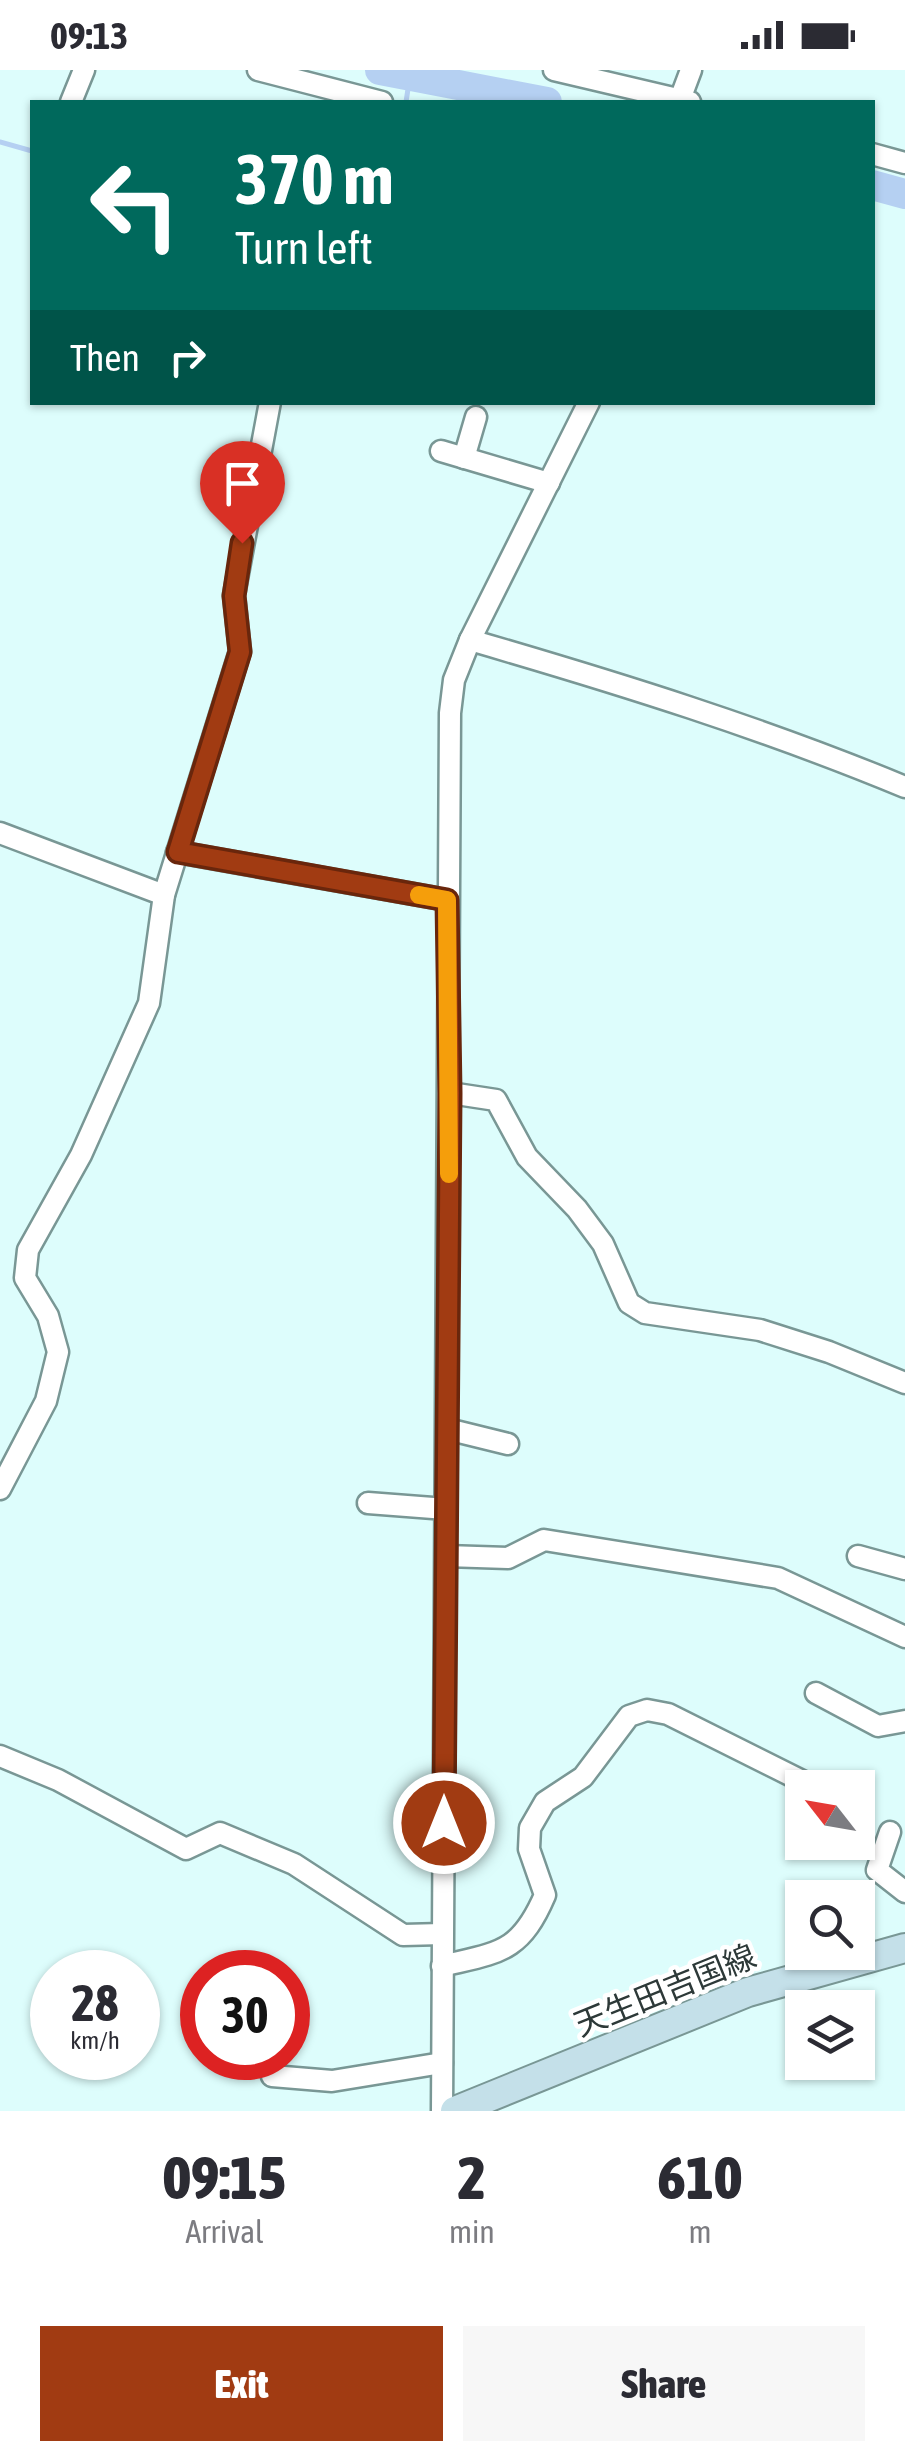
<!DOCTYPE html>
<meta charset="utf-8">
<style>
body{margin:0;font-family:"Asap Condensed","Noto Sans JP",sans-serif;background:#f7f7f7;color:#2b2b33;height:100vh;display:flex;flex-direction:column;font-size:38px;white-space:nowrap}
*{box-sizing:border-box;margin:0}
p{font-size:32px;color:#7c7c81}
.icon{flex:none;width:55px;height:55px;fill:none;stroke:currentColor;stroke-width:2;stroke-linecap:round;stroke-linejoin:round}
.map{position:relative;height:2041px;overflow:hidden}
.sheet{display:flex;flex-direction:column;background:#fff;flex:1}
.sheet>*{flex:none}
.hud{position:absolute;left:30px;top:30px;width:845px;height:305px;border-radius:0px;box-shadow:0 2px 8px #0004;background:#00695c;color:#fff;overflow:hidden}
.needle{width:65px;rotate:301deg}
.tools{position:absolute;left:785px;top:1700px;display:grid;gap:20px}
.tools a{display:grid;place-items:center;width:90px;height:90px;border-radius:0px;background:#fff;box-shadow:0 2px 8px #0004;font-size:50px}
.speed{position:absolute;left:30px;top:1880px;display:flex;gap:20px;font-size:50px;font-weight:700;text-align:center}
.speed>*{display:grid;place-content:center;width:130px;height:130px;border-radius:50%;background:#fff;box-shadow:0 2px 8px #0004;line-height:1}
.speed small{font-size:25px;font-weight:400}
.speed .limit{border:15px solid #d22;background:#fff;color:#111}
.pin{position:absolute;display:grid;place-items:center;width:85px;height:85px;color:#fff;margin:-102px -42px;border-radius:50% 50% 50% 0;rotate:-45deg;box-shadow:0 0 10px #0007}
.pin .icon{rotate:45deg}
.me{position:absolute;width:110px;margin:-55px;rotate:0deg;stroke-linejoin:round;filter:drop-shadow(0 0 8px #0008)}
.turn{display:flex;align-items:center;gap:35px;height:210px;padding:0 40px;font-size:45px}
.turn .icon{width:130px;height:130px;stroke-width:2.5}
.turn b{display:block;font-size:70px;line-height:85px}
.then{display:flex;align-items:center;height:95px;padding:0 40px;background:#0003;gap:20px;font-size:38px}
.eta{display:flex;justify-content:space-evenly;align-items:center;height:170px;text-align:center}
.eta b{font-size:60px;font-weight:800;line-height:70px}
.button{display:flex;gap:20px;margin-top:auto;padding:20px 40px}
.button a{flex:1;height:115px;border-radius:0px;background:#a13b12;color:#fff;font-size:40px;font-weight:800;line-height:115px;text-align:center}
.button a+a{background:#f7f7f7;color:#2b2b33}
.status{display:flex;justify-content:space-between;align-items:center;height:70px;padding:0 50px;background:#fff;direction:ltr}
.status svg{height:28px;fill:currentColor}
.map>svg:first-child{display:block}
</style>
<div class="status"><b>09:13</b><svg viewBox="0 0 49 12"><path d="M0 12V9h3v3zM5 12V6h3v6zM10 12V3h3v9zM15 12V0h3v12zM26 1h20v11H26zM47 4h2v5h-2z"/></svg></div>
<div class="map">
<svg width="905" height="2041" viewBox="0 0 905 2041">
<rect width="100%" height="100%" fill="#ddfdfc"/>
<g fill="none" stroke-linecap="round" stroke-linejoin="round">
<!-- stream -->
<g stroke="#b5d0f2" stroke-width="5">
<polyline points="406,32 410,6"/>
<polyline points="0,72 32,81"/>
</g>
<!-- river -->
<g stroke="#b5d0f2" stroke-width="30">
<polyline points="380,0 547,32"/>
<polyline points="872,115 905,124"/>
</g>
<!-- street casing -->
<g stroke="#799795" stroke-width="25">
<g id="street">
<polyline points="258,0 382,32"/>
<polyline points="554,0 690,32"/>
<polyline points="71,32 84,0"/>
<polyline points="679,32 691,0"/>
<polyline points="872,84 905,93"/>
<polyline points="441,381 549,413"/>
<polyline points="464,388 476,347"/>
<path d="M470,570C618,613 763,658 905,717"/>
<polyline points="0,763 164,825"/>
<polyline points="177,782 447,830"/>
<polyline points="450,1023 496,1030 527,1087 577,1139 603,1174 629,1233 645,1243 760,1260 829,1282 905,1313"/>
<polyline points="447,1359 508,1374"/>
<polyline points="0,1419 46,1331 58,1282 48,1246 25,1208 28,1180 81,1085 149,933 164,825 240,581 234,525 270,332"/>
<polyline points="368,1433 446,1439"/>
<polyline points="446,1486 508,1488 544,1470 778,1508 905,1567"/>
<polyline points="858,1486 905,1499"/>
<polyline points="816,1623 878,1656 905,1651"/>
<polyline points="0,1686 58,1710 186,1779 220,1763 294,1794 403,1865 442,1864"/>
<polyline points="890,1762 877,1800 905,1822"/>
<path d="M442,1896C500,1882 520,1883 545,1825L529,1779L530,1758L545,1732L583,1707L629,1646L647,1640L668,1644L802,1711"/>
<polyline points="272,2006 332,2011 442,1993"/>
<polyline points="442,2041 450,643 454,610 470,570 589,332"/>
</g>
</g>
<!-- secondary casing -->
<g stroke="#799795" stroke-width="32">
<polyline id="secondary" points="455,2041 748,1922 905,1878"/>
</g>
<!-- street -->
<use href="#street" stroke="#fff" stroke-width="20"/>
<!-- secondary -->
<use href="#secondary" stroke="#c4e0e9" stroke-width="28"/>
</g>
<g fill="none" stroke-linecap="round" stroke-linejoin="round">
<!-- route casing -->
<g stroke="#69260c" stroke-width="25">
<polyline id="route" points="242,473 234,526 240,582 178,782 447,830 450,1023 444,1753"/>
</g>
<!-- route -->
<use href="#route" stroke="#a13b12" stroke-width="18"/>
<!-- slow -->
<polyline stroke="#f59e0b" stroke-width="18" points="419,825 447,830 449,1104"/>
</g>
<g text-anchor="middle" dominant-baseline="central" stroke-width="9" stroke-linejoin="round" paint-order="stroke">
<!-- street labels -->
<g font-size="32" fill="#2d3938" stroke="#fff">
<text transform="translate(665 1920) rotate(-22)">天生田吉国線</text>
</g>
</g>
</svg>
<div class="tools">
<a><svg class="needle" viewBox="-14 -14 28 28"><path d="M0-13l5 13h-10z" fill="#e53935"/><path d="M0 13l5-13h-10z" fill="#7c7c81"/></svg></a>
<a><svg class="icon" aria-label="search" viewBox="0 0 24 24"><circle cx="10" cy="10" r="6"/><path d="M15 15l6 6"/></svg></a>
<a><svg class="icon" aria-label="layers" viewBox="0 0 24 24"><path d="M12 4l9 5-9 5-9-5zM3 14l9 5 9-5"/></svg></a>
</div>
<div class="speed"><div>28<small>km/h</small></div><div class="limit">30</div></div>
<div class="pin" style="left:242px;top:473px;background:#d93025"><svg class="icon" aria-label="arrive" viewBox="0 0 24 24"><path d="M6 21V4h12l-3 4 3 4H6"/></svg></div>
<svg class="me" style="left:444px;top:1753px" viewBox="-20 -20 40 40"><circle r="17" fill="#a13b12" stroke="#fff" stroke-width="3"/><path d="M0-11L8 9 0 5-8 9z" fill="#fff"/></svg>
<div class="hud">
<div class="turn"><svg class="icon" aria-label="left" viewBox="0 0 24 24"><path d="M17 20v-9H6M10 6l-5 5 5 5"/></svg><div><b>370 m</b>Turn left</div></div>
<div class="then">Then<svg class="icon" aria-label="right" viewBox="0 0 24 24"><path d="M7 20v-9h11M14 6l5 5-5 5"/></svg></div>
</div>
</div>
<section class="sheet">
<div class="eta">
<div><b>09:15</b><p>Arrival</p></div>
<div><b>2</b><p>min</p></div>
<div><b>610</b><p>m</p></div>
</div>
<div class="button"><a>Exit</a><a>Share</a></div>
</section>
